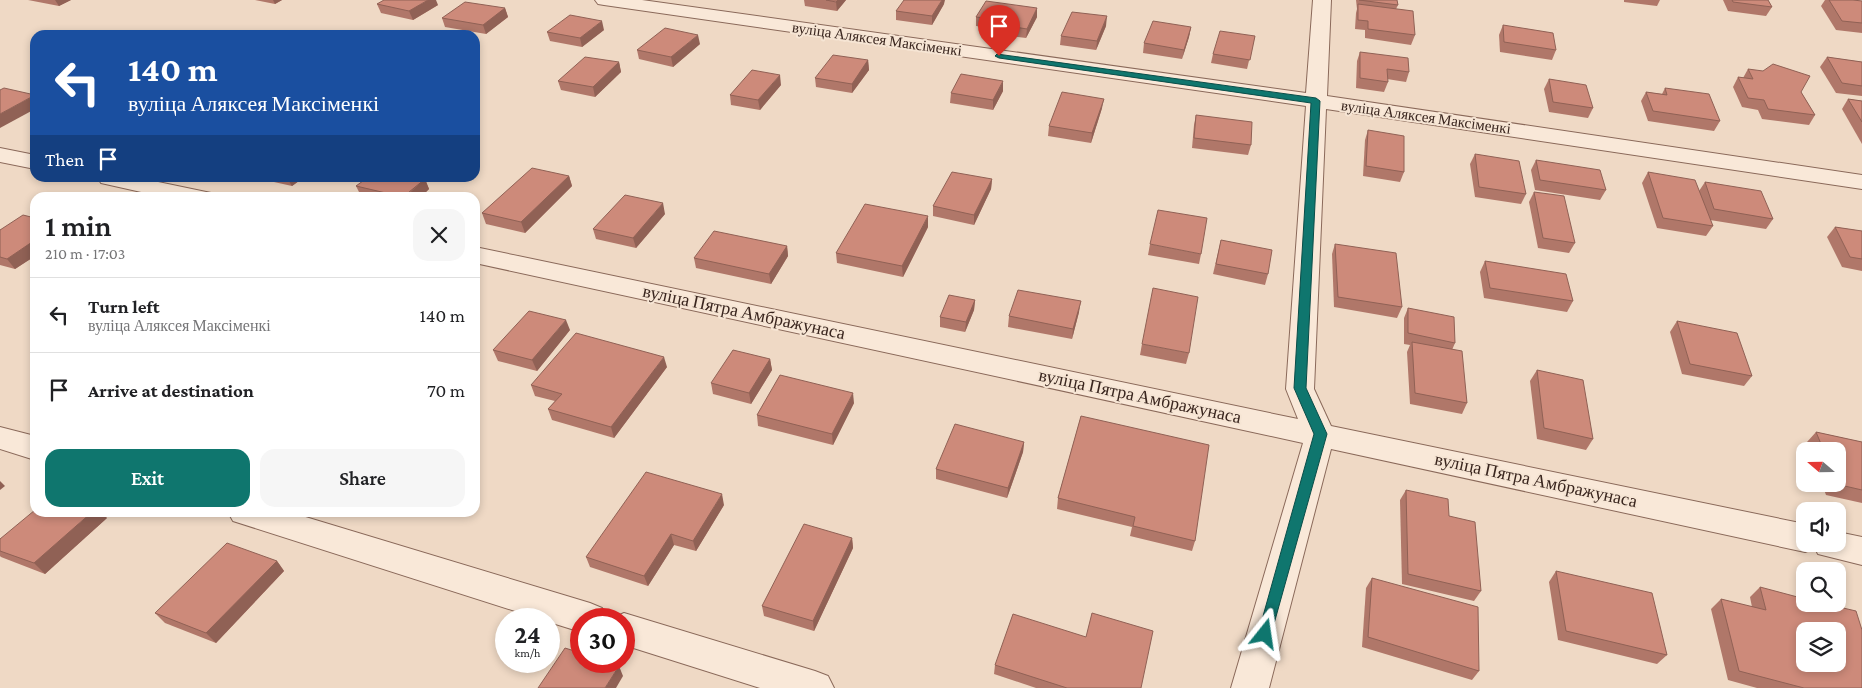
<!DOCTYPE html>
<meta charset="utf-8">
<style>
body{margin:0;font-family:"Crimson Pro",serif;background:#f6f6f6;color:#202124;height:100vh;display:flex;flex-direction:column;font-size:19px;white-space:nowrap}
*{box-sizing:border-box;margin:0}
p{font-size:16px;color:#757577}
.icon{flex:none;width:28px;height:28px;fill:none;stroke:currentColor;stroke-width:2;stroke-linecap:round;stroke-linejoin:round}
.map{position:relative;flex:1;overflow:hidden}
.sheet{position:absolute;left:30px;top:192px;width:450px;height:325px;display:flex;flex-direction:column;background:#fff;border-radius:15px;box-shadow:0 2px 8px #0003}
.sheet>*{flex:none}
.top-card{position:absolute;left:30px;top:30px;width:450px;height:152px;border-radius:15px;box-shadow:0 2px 8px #0003;background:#1a4fa0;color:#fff;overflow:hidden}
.needle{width:32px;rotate:290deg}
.buttons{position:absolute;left:1796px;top:442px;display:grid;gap:10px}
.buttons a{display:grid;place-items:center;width:50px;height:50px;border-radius:10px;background:#fff;box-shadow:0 2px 8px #0003;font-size:25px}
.speed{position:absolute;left:495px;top:608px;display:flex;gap:10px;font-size:25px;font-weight:700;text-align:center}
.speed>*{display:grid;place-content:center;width:65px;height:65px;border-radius:50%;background:#fff;box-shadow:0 2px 8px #0003;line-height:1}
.speed small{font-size:12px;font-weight:400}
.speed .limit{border:8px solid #d22;background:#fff;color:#111}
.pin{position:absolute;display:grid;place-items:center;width:42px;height:42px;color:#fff;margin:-51px -21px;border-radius:50% 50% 50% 0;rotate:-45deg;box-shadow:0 0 5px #0007}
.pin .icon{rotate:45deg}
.me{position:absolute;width:55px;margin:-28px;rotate:15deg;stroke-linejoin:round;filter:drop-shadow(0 0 4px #0008)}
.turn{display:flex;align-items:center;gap:18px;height:105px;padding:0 15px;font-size:22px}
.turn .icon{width:65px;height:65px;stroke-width:2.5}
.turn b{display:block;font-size:35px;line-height:42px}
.then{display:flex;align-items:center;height:48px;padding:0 15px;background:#0003;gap:10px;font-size:19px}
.round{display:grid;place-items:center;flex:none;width:52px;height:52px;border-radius:15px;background:#f6f6f6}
.headline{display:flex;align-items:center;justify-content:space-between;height:85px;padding:0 15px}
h1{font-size:30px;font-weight:600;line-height:38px}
.primary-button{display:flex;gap:10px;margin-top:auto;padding:10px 15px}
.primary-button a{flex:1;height:58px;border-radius:15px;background:#0f766e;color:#fff;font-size:20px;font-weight:600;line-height:58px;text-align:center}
.primary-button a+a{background:#f6f6f6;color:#202124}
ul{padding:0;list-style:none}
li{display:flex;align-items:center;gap:15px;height:75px;padding:0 15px;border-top:1px solid #e0e0e0}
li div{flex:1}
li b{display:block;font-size:19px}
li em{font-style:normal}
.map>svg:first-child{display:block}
</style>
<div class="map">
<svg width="1862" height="688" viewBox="0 0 1862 688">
<rect width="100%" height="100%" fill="#efd9c5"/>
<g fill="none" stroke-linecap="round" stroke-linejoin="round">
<!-- minor casing -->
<g stroke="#8a695a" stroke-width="2">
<g id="minor">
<polygon points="595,0 642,0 1306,93 1313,0 1331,0 1327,96 1862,175 1862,189 1326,109 1314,389 1331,426 1805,524 1805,544 1838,544 1838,532 1862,537 1862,565 1818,554 1815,548 1805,552 1331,449 1269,688 1231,688 1303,443 475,263 475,247 1298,419 1286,389 1306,106 604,5 598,4"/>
<polygon points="0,148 35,155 35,169 0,162"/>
<polygon points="98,178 139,178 211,193 214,198 168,198 101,183"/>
<polygon points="0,427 35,436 35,460 0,449"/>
<polygon points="228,512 289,512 590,603 602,608 607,619 581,619 581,632 549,622 549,619 540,619 233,521"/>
<polygon points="624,613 815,671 828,676 834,688 760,688 624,645 624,619 611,619"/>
</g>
</g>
<!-- minor -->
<use href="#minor" fill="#f9e8d8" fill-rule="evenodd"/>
</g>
<!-- wall -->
<g fill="#b07769">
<polygon points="28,0 71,0 59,6"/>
<polygon points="255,0 282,0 275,4"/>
<polygon points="804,0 846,0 837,11 805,6"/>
<polygon points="1356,0 1397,0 1398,5 1396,9 1415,35 1411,45 1365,38 1365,30 1355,29 1356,13 1357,9"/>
<polygon points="1624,0 1660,0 1657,6 1624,2"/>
<polygon points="1723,0 1768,0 1772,7 1766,16 1728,11"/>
<polygon points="1825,0 1853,0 1862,1 1862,33 1836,30 1821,6"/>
<polygon points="377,4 438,5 413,20 381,13"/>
<polygon points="944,4 932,25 896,20 896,11"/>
<polygon points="505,8 508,17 486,34 445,27 442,18"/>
<polygon points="976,17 1037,17 1026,38 989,33 989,28 976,26"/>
<polygon points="1503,25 1556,50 1552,60 1500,52 1499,35"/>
<polygon points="1106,26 1096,50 1060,45 1061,36"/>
<polygon points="1191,27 1189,37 1182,59 1143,53 1144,43"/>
<polygon points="604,30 582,47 550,41 547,32"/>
<polygon points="1255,36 1247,69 1211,63 1213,54"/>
<polygon points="700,44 673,67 639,59 637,50"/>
<polygon points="1360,52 1409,72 1406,82 1387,79 1388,82 1384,92 1356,88 1357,61"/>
<polygon points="1827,57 1862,62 1862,96 1836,93 1820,67"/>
<polygon points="868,60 869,70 852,93 816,87 815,78"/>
<polygon points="619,62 621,72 595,97 561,90 558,81"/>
<polygon points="1748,69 1801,92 1815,115 1809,125 1762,119 1758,110 1742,107 1733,87 1738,77 1743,78"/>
<polygon points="1549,79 1593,108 1588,118 1549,112 1544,89"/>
<polygon points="781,85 760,110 731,105 730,95"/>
<polygon points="1665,88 1720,121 1714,131 1648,121 1641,101 1646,92 1662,94"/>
<polygon points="1003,91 993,110 950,103 951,93"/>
<polygon points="1848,99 1862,101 1862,144 1842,109"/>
<polygon points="1102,108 1091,143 1048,136 1049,126"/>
<polygon points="1196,115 1251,145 1248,155 1192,148 1194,125"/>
<polygon points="1368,130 1404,172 1400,182 1363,176 1365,140"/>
<polygon points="1475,154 1526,194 1521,204 1475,197 1470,164"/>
<polygon points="1536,160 1606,190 1600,200 1535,190 1531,170"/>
<polygon points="1648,172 1699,191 1705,182 1773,219 1766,229 1710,220 1713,226 1706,236 1657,228 1642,183"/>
<polygon points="569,176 572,186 525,233 486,224 482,213"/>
<polygon points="255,178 303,178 292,186 256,178"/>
<polygon points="425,179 429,189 420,198 368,198 361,196 356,186"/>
<polygon points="992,179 991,189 974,225 933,216 933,206"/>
<polygon points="1534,192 1575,243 1569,253 1538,248 1529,202"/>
<polygon points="665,214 636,248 596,239 593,229"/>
<polygon points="35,218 35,256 15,269 0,265 0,230"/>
<polygon points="928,227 903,277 837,263 836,253"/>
<polygon points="1835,227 1862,231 1862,271 1842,267 1827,237"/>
<polygon points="1221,240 1268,274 1265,285 1213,274"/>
<polygon points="1150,244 1201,254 1199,264 1148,255"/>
<polygon points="1335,244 1402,307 1397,318 1334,307 1332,254"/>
<polygon points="787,246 788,256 771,284 696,268 694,258"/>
<polygon points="1485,261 1573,301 1567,312 1484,298 1480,272"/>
<polygon points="975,300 974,310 965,332 940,327 940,317"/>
<polygon points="1408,308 1455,343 1452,350 1467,403 1462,414 1410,404 1407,352 1410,345 1404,344 1404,318"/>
<polygon points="1079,312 1072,339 1008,327 1009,316"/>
<polygon points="1677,321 1752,376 1744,386 1682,374 1670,332"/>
<polygon points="570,330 537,371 498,361 493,350"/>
<polygon points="1142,344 1189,353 1186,364 1140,355"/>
<polygon points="770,359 772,370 751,404 713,394 711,383"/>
<polygon points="667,367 614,438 552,420 548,409 555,401 535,396 531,385"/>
<polygon points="1537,370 1593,439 1586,450 1537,439 1530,381"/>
<polygon points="854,403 833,445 758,426 757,415"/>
<polygon points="1081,416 1195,541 1192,551 1130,536 1132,527 1057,509 1058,498"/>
<polygon points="1816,432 1862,442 1862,503 1826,495 1822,484 1838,484 1838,451 1810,451 1807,442"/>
<polygon points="1024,442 1023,452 1007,498 936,479 936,469"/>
<polygon points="1406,490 1449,516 1481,591 1474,601 1402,584 1400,500"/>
<polygon points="724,505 696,551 674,545 648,586 590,567 586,557"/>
<polygon points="107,518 45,574 1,557 0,556 0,539"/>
<polygon points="852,538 853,548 814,631 764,616 762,606"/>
<polygon points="277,561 284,571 216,643 165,623 155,613"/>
<polygon points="1556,571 1667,655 1657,664 1558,640 1549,582"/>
<polygon points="1372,578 1479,671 1472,680 1362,647 1366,588"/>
<polygon points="1760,587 1862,688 1757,688 1728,680 1711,609 1721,599 1752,607 1750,597"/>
<polygon points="995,665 1141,688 1036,688 994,674"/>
</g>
<!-- shaded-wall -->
<g fill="#906155">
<polygon points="55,0 71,0 59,6"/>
<polygon points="273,0 282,0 275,4"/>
<polygon points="428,0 436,0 438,5 413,20 409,11"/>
<polygon points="838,0 846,0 837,11 836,2"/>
<polygon points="942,0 945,0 944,4 932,25 932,16"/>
<polygon points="505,8 508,17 486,34 483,25"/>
<polygon points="1037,8 1037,17 1026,38 1027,29"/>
<polygon points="1107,16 1106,26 1096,50 1097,41"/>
<polygon points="602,21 604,30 582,47 580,38"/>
<polygon points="1191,27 1189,37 1182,59 1184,50"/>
<polygon points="698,35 700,44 673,67 671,57"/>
<polygon points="868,60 869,70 852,93 852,84"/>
<polygon points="619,62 621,72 595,97 593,87"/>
<polygon points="780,75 781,85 760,110 758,100"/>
<polygon points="1003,81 1003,91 993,110 993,100"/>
<polygon points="35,95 35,109 0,128 0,114"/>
<polygon points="1104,99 1102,108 1091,143 1092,133"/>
<polygon points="569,176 572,186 525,233 521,222"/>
<polygon points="287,178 303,178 292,186"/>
<polygon points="425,179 429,189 420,198 404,198"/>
<polygon points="992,179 991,189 974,225 974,215"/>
<polygon points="663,203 665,214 636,248 633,238"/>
<polygon points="928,216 928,227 903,277 902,266"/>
<polygon points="35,240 35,256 15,269 7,259"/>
<polygon points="787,246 788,256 771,284 769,274"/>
<polygon points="975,300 974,310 965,332 966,322"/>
<polygon points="1081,301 1079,312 1072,339 1073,329"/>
<polygon points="566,320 570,330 537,371 532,360"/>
<polygon points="664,357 667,367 614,438 611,427"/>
<polygon points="770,359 772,370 751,404 749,393"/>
<polygon points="853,393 854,403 833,445 832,434"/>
<polygon points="1024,442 1023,452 1007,498 1008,488"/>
<polygon points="0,481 5,486 0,490"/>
<polygon points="722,494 724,505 696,551 693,541"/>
<polygon points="92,512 102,512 107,518 45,574 34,563"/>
<polygon points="671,534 674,545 648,586 644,576"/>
<polygon points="852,538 853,548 814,631 813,621"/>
<polygon points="277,561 284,571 216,643 206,633"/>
<polygon points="619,666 623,676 616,688 605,688"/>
</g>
<!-- building -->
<g fill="#cd8a7a" stroke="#906155" fill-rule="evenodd">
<polygon points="384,0 428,0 409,11 377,4"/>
<polygon points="826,0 838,0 836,2"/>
<polygon points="904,0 942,0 932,16 896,11"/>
<polygon points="1359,0 1397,0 1398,5"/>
<polygon points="1732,0 1768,0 1772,7 1733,2"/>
<polygon points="1829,0 1853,0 1862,1 1862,23 1842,21"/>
<polygon points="986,1 1037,8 1027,29 990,23 992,19 976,17"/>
<polygon points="465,2 505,8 483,25 442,18"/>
<polygon points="1358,4 1413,11 1415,35 1368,29 1368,21 1358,20"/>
<polygon points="1072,12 1107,16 1097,41 1061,36"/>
<polygon points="570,15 602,21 580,38 547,32"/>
<polygon points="1153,21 1191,27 1184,50 1144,43"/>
<polygon points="1503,25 1553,33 1556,50 1504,42"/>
<polygon points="665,28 698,35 671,57 637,50"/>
<polygon points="1220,31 1255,36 1250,60 1213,54"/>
<polygon points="1360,52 1408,58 1409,72 1387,69 1388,82 1360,78"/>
<polygon points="833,55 868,60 852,84 815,78"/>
<polygon points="585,57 619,62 593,87 558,81"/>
<polygon points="1827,57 1862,62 1862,86 1842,83"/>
<polygon points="1773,64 1810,76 1801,92 1815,115 1768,109 1764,100 1748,98 1738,77 1753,79 1748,69 1763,71"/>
<polygon points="752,70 780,75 758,100 730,95"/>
<polygon points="961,74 1003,81 993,100 951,93"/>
<polygon points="1549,79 1586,85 1593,108 1553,102"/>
<polygon points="4,88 35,95 0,114 0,90"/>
<polygon points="1665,88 1709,94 1720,121 1653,111 1646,92 1667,95"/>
<polygon points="1062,92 1104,99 1092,133 1049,126"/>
<polygon points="1848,99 1862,101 1862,122"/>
<polygon points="1196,115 1252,122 1251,145 1194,138"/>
<polygon points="1368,130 1404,136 1404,172 1366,166"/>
<polygon points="1475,154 1519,161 1526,194 1479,187"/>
<polygon points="1536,160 1600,170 1606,190 1540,180"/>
<polygon points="532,168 569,176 521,222 482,213"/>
<polygon points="952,172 992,179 974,215 933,206"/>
<polygon points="1648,172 1695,180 1713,226 1663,218"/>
<polygon points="367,178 419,178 425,179 403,197 356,186"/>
<polygon points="1705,182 1761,191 1773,219 1714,209"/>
<polygon points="1534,192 1564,196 1575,243 1543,238"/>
<polygon points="625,195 663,203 633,238 593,229"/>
<polygon points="865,204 928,216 902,266 836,253"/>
<polygon points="1158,210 1207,218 1201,254 1150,244"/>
<polygon points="23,215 35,218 35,240 7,259 0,257 0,230"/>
<polygon points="1835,227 1862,231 1862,259 1850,257"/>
<polygon points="714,231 787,246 769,274 694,258"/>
<polygon points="1221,240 1272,250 1268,274 1216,264"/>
<polygon points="1335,244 1396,253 1402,307 1338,297"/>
<polygon points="1485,261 1566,274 1573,301 1490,288"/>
<polygon points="1153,288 1198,297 1189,353 1142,344"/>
<polygon points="1018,290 1081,301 1073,329 1009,316"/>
<polygon points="949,295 975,300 966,322 940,317"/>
<polygon points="1408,308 1454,317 1455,343 1408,333"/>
<polygon points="529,311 566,320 532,360 493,350"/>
<polygon points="1677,321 1737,333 1752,376 1690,364"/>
<polygon points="576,333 664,357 611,427 548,409 562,394 531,385"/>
<polygon points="1412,342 1462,351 1467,403 1415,393"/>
<polygon points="733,350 770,359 749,393 711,383"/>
<polygon points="1537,370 1583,380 1593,439 1544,428"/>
<polygon points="780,375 853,393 832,434 757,415"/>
<polygon points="1081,416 1209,445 1195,541 1133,526 1135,517 1058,498"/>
<polygon points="955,424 1024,442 1008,488 936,469"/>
<polygon points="1816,432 1862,442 1862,490 1836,484 1838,484 1838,451 1824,451"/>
<polygon points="646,472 722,494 693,541 671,534 644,576 586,557"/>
<polygon points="1406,490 1448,499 1449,516 1475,522 1481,591 1408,574"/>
<polygon points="35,510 35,512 92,512 34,563 0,551 0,539"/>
<polygon points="804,524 852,538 813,621 762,606"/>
<polygon points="227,543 277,561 206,633 155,613"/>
<polygon points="1556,571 1652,593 1667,655 1566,631"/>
<polygon points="1372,578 1478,607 1479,671 1368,637"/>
<path d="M1760,587L1805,599V604H1826L1856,611L1862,630V688H1804L1739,671L1721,599L1766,610ZM1805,631H1838V664H1805Z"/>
<polygon points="1092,613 1153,631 1141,688 1067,688 995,665 1013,614 1086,637"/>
<polygon points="565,648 581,653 581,661 604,661 619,666 605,688 538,688"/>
</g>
<!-- route -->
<polygon fill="#0f766e" stroke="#0a4d48" points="997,54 1316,98 1320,101 1306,388 1327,434 1270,638 1265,640 1260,638 1258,634 1314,434 1294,388 1311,103 999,58 995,56"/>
<g text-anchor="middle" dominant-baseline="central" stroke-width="4" stroke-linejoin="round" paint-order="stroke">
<!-- far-street labels -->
<g font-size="15" fill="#3a261f" stroke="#f6e5d4">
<text transform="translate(877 39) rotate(8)">вуліца Аляксея Максіменкі</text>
<text transform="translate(1426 117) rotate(8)">вуліца Аляксея Максіменкі</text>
</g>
<!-- street labels -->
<g font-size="18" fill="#3a261f" stroke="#f6e5d4">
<text transform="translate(744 312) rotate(12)">вуліца Пятра Амбражунаса</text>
<text transform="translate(1140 396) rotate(12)">вуліца Пятра Амбражунаса</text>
<text transform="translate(1536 480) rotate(12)">вуліца Пятра Амбражунаса</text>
</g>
</g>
</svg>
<div class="buttons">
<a><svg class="needle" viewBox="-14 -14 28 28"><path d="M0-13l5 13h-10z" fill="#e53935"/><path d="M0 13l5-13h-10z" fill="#757577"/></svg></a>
<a><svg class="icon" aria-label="sound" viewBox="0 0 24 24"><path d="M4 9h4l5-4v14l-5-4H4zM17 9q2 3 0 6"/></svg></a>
<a><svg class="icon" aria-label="search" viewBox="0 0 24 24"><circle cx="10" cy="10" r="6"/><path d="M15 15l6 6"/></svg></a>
<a><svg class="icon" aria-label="layers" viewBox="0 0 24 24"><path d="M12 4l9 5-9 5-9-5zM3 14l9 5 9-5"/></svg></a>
</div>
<div class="speed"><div>24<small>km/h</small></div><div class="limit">30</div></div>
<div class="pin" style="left:999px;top:56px;background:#d93025"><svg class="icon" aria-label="arrive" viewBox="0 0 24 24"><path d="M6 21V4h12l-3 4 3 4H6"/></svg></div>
<svg class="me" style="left:1265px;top:634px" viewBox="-20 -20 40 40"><path d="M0-17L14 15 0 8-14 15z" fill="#0f766e" stroke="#fff" stroke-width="4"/></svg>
<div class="top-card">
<div class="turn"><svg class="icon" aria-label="left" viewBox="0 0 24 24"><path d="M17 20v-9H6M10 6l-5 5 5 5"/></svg><div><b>140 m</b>вуліца Аляксея Максіменкі</div></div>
<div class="then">Then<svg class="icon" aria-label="arrive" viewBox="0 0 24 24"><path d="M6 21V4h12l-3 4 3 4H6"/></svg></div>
</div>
<section class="sheet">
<div class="headline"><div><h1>1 min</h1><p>210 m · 17:03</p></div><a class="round"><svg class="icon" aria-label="close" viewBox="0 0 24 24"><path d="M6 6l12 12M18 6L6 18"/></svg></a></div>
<ul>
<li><svg class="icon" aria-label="left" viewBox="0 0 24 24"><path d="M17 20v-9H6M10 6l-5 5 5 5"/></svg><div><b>Turn left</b><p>вуліца Аляксея Максіменкі</p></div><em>140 m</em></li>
<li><svg class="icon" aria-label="arrive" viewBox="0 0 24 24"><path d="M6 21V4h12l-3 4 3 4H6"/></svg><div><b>Arrive at destination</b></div><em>70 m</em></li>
</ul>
<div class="primary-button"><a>Exit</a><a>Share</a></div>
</section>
</div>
